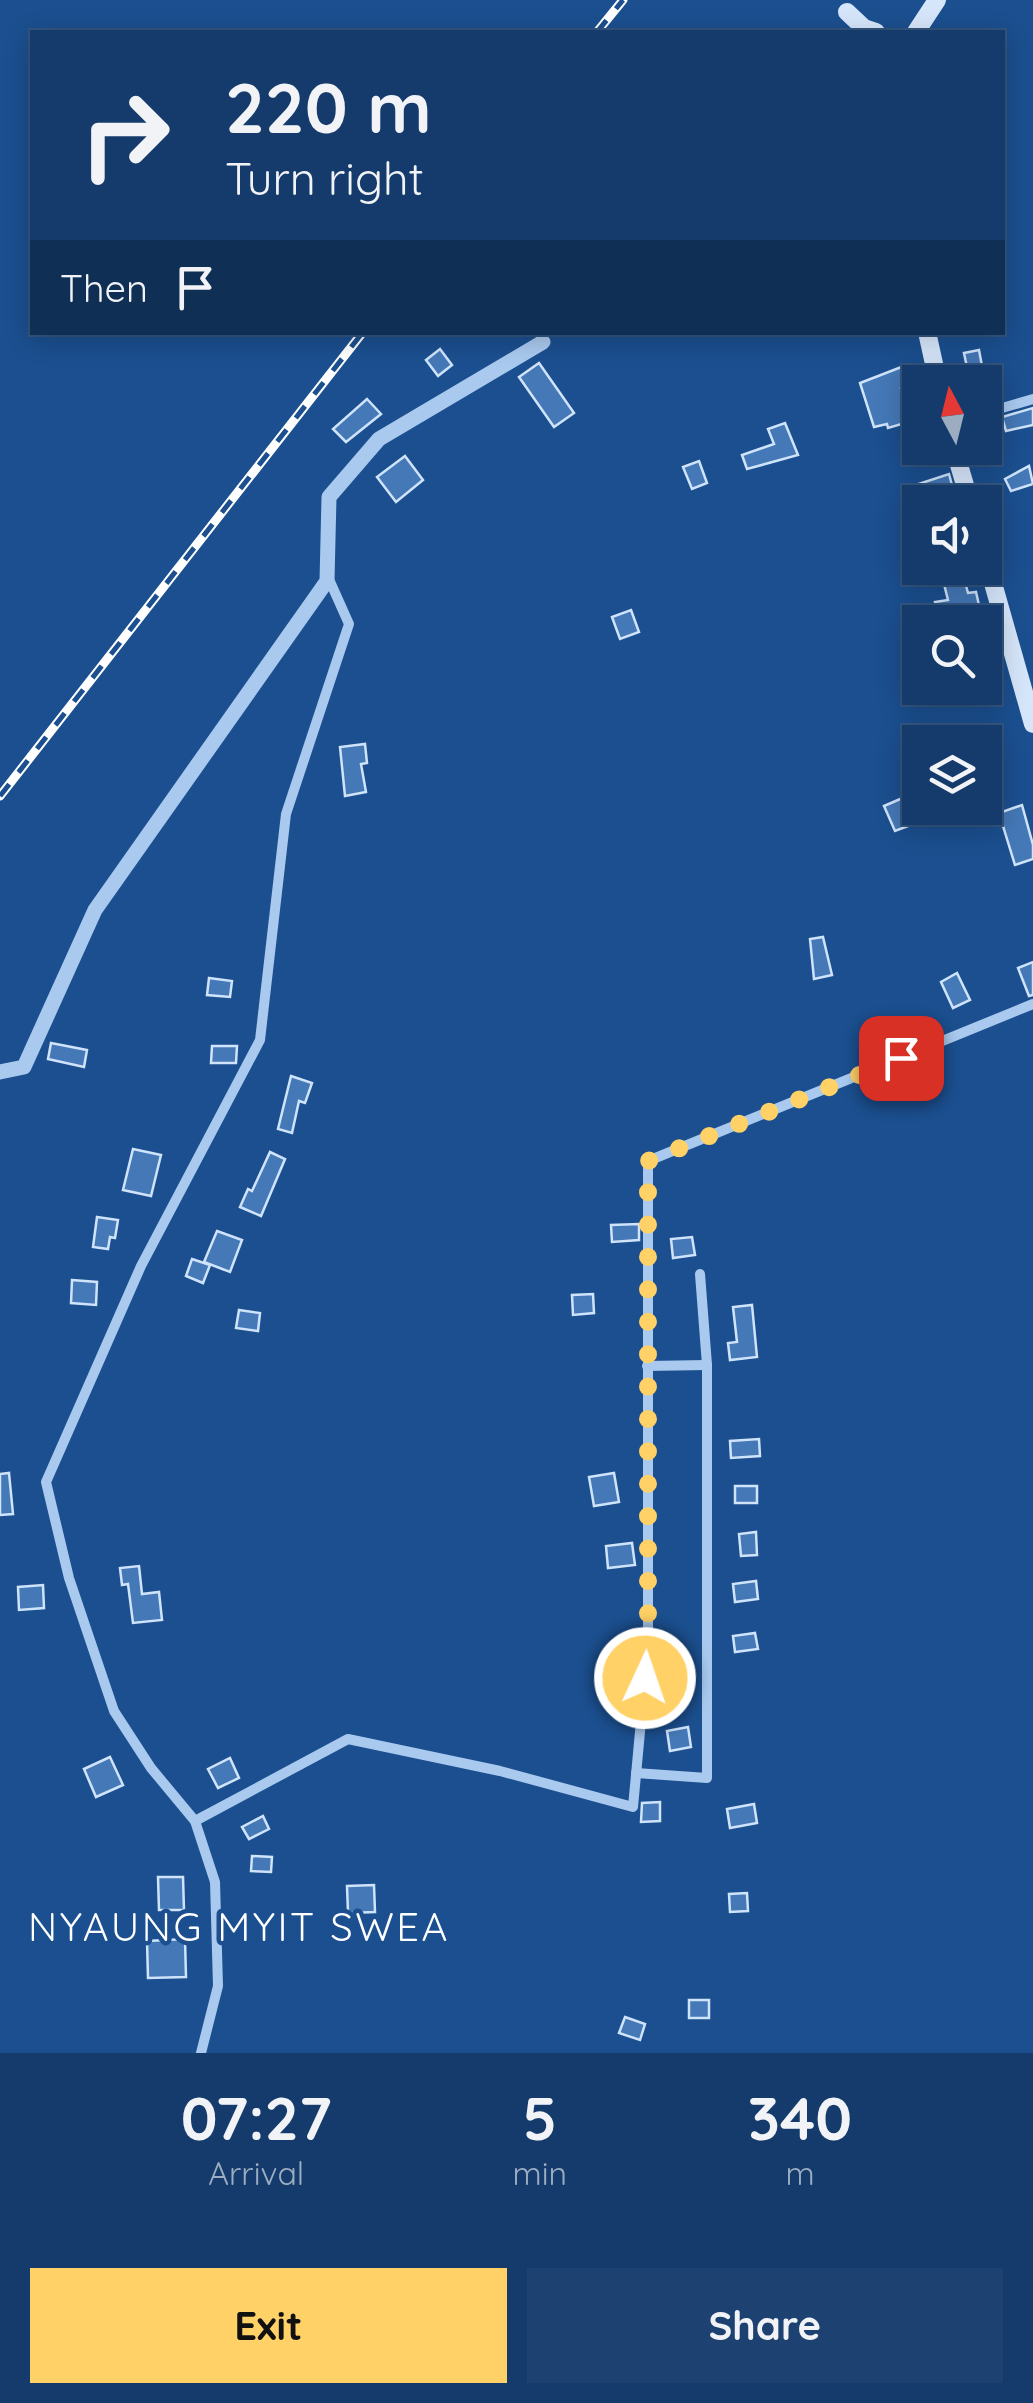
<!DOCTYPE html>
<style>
body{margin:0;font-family:Quicksand,sans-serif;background:#1d4271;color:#f1f3f6;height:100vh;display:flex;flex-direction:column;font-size:38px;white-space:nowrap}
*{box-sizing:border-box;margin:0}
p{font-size:32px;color:#9dadc1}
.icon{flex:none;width:55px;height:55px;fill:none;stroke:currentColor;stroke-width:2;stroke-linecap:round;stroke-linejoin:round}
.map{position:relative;height:2053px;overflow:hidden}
.panel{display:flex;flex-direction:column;background:#143b6b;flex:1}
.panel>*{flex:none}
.guide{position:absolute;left:30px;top:30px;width:975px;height:305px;border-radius:0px;box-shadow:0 5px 25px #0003,0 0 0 2px #33557e;background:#143b6b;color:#f1f3f6;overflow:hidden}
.needle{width:65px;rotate:353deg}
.controls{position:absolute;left:902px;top:365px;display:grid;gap:20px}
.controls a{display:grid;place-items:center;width:100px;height:100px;border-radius:0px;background:#143b6b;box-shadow:0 5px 25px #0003,0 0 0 2px #33557e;font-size:50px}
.pin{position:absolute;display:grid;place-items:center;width:85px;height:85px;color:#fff;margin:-42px;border-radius:20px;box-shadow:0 5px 15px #0006}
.me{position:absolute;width:110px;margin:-55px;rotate:3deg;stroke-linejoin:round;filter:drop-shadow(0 0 8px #0008)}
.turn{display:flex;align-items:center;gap:35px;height:210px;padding:0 30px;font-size:45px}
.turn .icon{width:130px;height:130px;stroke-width:2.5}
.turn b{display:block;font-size:70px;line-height:85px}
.then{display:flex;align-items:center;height:95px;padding:0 30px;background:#0003;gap:20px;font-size:38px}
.eta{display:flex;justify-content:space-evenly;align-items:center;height:170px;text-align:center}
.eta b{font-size:60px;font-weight:700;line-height:70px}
.cta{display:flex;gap:20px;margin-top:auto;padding:20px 30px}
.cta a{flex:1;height:115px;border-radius:0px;background:#ffd166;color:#111;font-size:40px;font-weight:700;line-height:115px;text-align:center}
.cta a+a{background:#1d4271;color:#f1f3f6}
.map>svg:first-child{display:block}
</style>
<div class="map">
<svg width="1033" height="2053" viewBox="0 0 1033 2053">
<rect width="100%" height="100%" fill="#1b4f8f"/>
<!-- building -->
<g fill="#4478b7" stroke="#cfe3fa" stroke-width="2.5">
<polygon points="440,349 452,365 438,376 426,360"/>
<polygon points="979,350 985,382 970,382 964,353"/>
<polygon points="539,363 574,413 554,427 519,377"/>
<polygon points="904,366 909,385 901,388 912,421 888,428 887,424 874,427 860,383"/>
<polygon points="367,399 381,414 346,442 333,429"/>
<polygon points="1033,408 1033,425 1006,431 1002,417"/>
<polygon points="785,423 798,455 747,469 742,455 774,444 768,429"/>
<polygon points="405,456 423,480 396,502 377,477"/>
<polygon points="699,461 707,483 692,489 683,467"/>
<polygon points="1029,466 1033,484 1011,491 1005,479"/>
<polygon points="949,474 955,496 908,508 903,492 906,488"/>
<polygon points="940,568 953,568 954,573 962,571 968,593 976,592 979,605 938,616 935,602 948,600"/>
<polygon points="631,610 639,632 620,639 612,617"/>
<polygon points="365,744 367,763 361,764 366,792 345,796 340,747"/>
<polygon points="905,797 916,823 895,831 884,806"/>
<polygon points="1022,805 1033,845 1033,859 1015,865 999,813"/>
<polygon points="823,937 832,975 814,979 810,939"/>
<polygon points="1033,962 1033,995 1029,996 1018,968"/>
<polygon points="957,973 970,1000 953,1008 941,982"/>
<polygon points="209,978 232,981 230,997 207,995"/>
<polygon points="51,1043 87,1050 84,1067 48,1059"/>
<polygon points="212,1046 237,1046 236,1063 211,1063"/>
<polygon points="291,1076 312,1083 305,1103 299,1101 292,1133 278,1129"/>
<polygon points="133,1149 161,1155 151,1196 123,1190"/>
<polygon points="270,1152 285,1159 261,1216 240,1207 248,1189 252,1191"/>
<polygon points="97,1217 118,1220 115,1238 110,1237 108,1249 93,1247"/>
<polygon points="639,1224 639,1240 612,1242 611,1225"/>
<polygon points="217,1231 242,1240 230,1272 204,1262"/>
<polygon points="692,1237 695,1255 673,1258 671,1239"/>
<polygon points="192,1259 210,1265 203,1283 186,1276"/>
<polygon points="72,1280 97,1282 96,1305 71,1303"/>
<polygon points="593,1294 594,1313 573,1315 572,1295"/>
<polygon points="752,1305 757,1357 730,1360 728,1343 737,1342 733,1307"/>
<polygon points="239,1310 260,1313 258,1331 236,1328"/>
<polygon points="759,1439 760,1456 731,1458 730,1441"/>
<polygon points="9,1473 13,1514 0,1515 0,1474"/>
<polygon points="614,1473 619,1502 594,1506 589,1477"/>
<rect x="735" y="1486" width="22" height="17"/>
<polygon points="756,1532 757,1555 741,1556 739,1534"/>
<polygon points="632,1543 635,1565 608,1568 606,1546"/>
<polygon points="139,1566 142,1594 159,1592 162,1620 133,1623 128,1584 122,1585 120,1568"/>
<polygon points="756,1581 758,1599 735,1602 733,1584"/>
<polygon points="43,1585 44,1608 19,1610 18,1587"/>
<polygon points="755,1633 758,1649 735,1652 733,1636"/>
<polygon points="688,1727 691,1747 670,1751 667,1731"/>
<polygon points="110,1757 123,1785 96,1797 84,1769"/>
<polygon points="230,1758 239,1778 218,1788 208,1769"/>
<polygon points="660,1802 660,1821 641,1822 642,1803"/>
<polygon points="754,1804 757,1823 730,1828 727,1809"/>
<polygon points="263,1816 269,1829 249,1839 242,1827"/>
<polygon points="252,1856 272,1857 271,1872 251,1871"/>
<polygon points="158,1877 183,1877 184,1910 159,1910"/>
<polygon points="374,1885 375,1912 348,1913 347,1886"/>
<polygon points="747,1893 748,1911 730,1912 729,1894"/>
<polygon points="185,1939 186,1977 148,1978 147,1941"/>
<rect x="689" y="2000" width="20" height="18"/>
<polygon points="625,2017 645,2024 640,2040 619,2033"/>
</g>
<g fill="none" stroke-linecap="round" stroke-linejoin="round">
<!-- minor -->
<g stroke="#a9c9ee" stroke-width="10">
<polyline points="985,413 1033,399"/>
<polyline points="647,1366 707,1365"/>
<polyline points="636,1773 707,1778 707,1365 700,1274"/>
<polyline points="195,1821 348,1739 500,1771 633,1807 648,1646 648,1161 1033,1004"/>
<polyline points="201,2053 218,1986 215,1882 195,1821 151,1768 114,1711 69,1578 46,1482 141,1266 260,1040 286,814 349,624 328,577"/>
</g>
<!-- tertiary -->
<polyline stroke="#a9c9ee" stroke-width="15" points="0,1072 24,1067 95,910 327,581 329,497 379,439 543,342"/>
<!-- secondary -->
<g stroke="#d6e6fa" stroke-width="18">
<polyline points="847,12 864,28 876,32"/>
<polyline points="916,32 937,0"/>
<polyline points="927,332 938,382"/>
<polyline points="954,448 970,502"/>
<polyline points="985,555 1033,724"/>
</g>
<!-- rail casing -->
<g stroke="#fff" stroke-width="9">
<g id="rail">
<polyline points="597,32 623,0"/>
<polyline points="0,796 363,332"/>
</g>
</g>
<!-- rail -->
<use href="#rail" stroke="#1b4f8f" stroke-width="5" stroke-dasharray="15" stroke-linecap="butt"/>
</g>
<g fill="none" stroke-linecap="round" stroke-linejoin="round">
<!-- route -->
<polyline stroke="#ffd166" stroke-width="18" stroke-dasharray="0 32.4" points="645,1678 648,1646 648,1161 901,1058"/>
</g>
<g text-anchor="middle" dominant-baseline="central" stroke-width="9" stroke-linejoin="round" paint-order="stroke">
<!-- quarter labels -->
<g font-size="40" letter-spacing="2.5" fill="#fff" stroke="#1b4f8f">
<text x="239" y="1926">NYAUNG MYIT SWEA</text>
</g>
</g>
</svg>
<div class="controls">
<a><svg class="needle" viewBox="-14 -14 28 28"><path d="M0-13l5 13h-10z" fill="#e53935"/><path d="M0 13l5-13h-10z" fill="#9dadc1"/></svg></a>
<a><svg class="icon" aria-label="sound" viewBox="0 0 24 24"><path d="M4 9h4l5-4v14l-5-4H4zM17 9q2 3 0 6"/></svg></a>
<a><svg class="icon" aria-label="search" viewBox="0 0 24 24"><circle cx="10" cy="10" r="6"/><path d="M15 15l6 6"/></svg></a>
<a><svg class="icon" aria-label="layers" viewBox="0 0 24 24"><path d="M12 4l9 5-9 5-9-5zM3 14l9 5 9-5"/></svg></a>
</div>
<div class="pin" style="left:901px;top:1058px;background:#d93025"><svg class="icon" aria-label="arrive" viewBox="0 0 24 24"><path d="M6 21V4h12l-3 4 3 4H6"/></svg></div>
<svg class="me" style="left:645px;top:1678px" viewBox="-20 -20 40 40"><circle r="17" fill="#ffd166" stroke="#fff" stroke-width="3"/><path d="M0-11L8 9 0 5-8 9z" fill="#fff"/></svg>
<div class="guide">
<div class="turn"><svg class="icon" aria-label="right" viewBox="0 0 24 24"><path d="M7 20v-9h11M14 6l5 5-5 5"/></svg><div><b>220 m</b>Turn right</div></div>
<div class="then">Then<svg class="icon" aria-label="arrive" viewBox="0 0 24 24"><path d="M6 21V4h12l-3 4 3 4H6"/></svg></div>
</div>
</div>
<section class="panel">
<div class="eta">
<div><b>07:27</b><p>Arrival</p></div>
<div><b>5</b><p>min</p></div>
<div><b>340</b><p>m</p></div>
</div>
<div class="cta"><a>Exit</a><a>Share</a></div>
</section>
